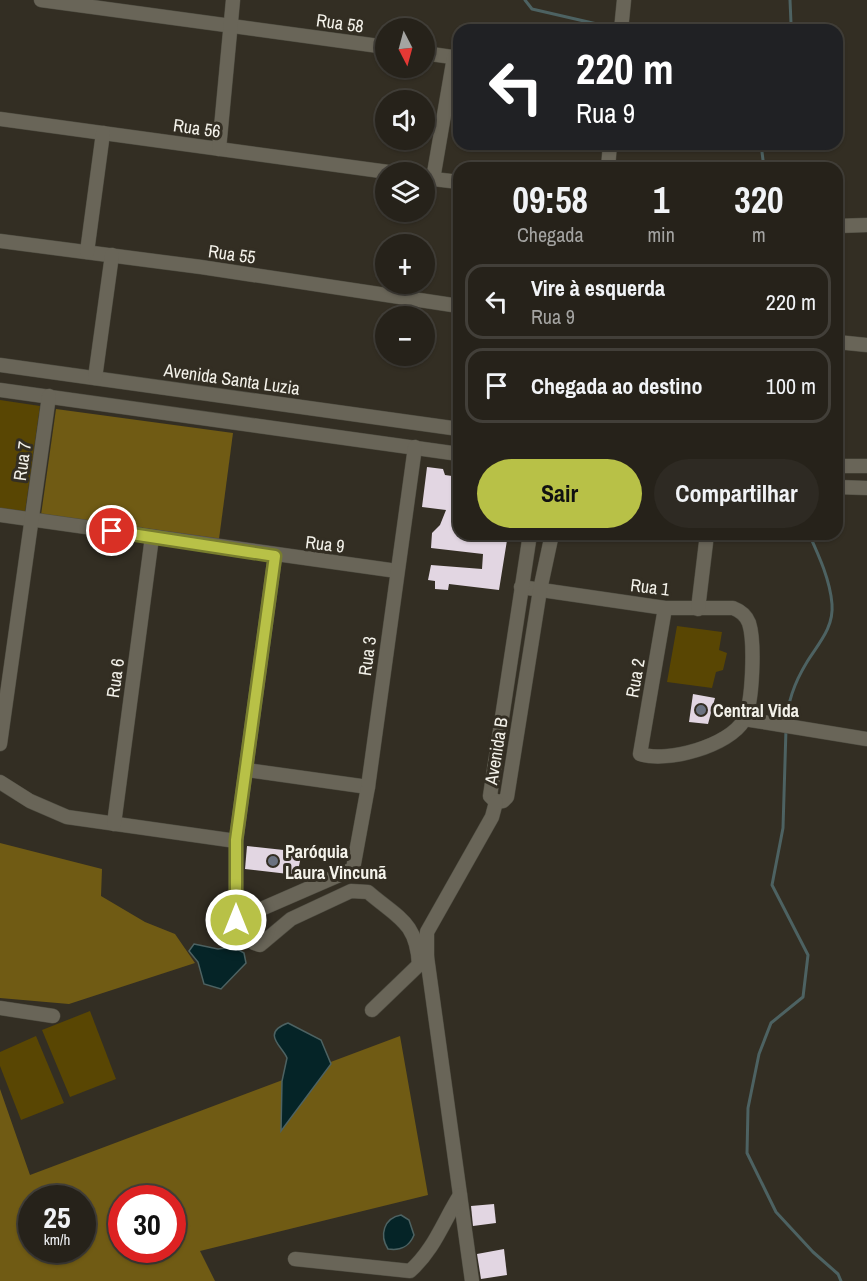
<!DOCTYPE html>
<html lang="pt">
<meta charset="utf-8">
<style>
body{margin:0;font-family:"Archivo Narrow",sans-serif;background:#2e2a23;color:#f1f3f6;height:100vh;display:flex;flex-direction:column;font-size:22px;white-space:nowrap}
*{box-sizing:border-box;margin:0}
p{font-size:20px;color:#a4a4a2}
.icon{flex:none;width:33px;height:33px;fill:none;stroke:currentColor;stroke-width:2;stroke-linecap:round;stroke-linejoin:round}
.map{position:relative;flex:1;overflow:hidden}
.details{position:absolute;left:453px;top:162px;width:390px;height:378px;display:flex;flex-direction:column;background:#26221a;border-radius:18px;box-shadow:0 2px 4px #0004,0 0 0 2px #423f39}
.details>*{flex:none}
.hud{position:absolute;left:453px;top:24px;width:390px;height:126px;border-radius:18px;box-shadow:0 2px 4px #0004,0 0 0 2px #423f39;background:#202124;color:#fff;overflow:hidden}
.needle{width:39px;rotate:174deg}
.controls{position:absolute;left:375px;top:18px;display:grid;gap:12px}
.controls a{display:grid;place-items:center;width:60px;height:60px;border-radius:50%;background:#26221a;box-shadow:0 2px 4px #0004,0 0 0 2px #423f39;font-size:30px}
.speed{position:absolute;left:18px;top:1185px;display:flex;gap:12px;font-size:30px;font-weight:700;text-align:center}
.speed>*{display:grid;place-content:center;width:78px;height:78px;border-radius:50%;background:#26221a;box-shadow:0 2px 4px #0004,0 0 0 2px #423f39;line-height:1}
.speed small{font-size:15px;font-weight:400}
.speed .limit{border:9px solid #d22;background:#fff;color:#111}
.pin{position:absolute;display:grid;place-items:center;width:51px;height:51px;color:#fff;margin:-26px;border:3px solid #fff;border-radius:50%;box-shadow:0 2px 6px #0007}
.me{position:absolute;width:66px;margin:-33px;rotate:0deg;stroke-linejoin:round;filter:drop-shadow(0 0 4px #0008)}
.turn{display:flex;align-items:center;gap:21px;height:126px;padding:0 24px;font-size:27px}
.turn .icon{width:78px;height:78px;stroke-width:2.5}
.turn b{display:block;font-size:42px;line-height:51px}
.eta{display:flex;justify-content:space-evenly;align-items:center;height:102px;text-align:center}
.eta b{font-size:36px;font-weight:800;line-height:42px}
.action{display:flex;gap:12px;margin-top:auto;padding:12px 24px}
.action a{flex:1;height:69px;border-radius:36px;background:#b8c147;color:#111;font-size:24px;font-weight:800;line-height:69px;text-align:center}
.action a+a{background:#2e2a23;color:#f1f3f6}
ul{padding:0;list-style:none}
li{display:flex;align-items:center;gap:18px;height:75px;margin:0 12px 9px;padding:0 12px;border:3px solid #423f39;border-radius:18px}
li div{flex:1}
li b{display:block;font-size:22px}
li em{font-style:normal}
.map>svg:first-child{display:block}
</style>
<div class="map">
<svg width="867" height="1281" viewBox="0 0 867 1281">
<rect width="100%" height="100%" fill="#332e23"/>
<!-- green -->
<g fill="#594603">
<polygon points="0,400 40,406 25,512 0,509"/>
<polygon points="677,626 722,632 719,650 727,653 723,670 716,672 712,688 667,682"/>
<polygon points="90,1011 116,1079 70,1097 42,1030"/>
<polygon points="36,1036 64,1103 21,1120 0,1066 0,1052"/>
</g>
<!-- forest -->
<g fill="#705b14" fill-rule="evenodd">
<polygon points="56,409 233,433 219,539 41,515"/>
<polygon points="0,843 102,869 101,896 145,922 175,934 195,963 69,1004 0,998"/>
<path d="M400,1036L428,1195L200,1251L215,1281H0V1089L30,1175ZM32,1198H82V1250H32ZM122,1198H172V1250H122Z"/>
</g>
<!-- water -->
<g fill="#052427" stroke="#4d6262" stroke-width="1.5">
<polygon points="194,944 218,949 234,947 244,953 246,963 221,989 204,984 198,962 189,951"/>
<path d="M288,1023L321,1040L331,1064L281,1131L282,1081L287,1058C283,1047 260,1033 288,1023Z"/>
<path d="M401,1215L409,1220L414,1235C409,1247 401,1251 388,1249C379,1235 384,1218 401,1215Z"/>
</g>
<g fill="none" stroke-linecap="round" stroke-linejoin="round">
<!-- stream -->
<g stroke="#4d6262" stroke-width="3">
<polyline points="525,0 532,9 610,27"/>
<polyline points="789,30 791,23 790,0"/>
<polyline points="761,144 764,168"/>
<path d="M787,723C787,702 796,680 807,662C818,644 834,628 832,604C830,580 819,556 809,534"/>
<polyline points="786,729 783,828 772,885 808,955 803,997 771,1023 759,1054 748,1108 747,1153 776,1212 813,1252 838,1274 841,1281"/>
</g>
</g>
<!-- building -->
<g fill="#e2d6e2">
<polygon points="427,467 443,469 445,475 459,477 459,534 508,534 499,590 449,584 448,590 435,589 435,581 428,580 431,565 482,569 483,554 431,548 432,533 440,525 446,510 422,507"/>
<polygon points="693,694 715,698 708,724 689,722"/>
<polygon points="247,846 302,852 297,875 245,869"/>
<polygon points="494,1204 496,1223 473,1226 471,1206"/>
<polygon points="504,1249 507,1275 481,1279 477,1254"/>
</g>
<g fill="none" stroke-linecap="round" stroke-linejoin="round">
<!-- minor casing -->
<g stroke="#4e4c41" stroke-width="15">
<g id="minor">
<polyline points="41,0 386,47"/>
<polyline points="621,30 624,0"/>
<polyline points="424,53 459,58"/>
<polyline points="0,119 388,172"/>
<polyline points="219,149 233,0"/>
<polyline points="608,168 610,144"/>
<polyline points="425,178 459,182"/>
<polyline points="433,179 454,57"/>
<polyline points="837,226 867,225"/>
<polyline points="0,241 201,267 459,306"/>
<polyline points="87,252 103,133"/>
<polyline points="837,342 867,345"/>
<polyline points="0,365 459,429"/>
<polyline points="95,378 112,255"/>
<polyline points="0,390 459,454"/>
<polyline points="837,466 867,466"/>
<polyline points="837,487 867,488"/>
<polyline points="0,515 397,571"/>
<path d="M521,587L665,608H733C741,611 746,615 749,623C755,642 753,703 744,720C729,746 667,763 640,754L665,608"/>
<polyline points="698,609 707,534"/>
<polyline points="744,719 867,739"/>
<polyline points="0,744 49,396"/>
<polyline points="247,770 368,787"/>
<polyline points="0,782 30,801 67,817 236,841"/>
<polyline points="496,802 503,801 507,797 540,590 552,534"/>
<polyline points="496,802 490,796 530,534"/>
<polyline points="114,824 152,537"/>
<polyline points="236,920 353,869 368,787 415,447"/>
<polyline points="236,920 236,841 275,556"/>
<path d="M236,920L254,943L260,945L291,919L351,891L368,892C398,918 417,922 419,965"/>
<polyline points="427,957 472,1281"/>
<polyline points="0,1008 53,1016"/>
<polyline points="372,1010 427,957 427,932 492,817 496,802"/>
<path d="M295,1259L410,1271C434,1250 443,1222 460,1195"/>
</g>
</g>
<!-- minor -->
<use href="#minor" stroke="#696558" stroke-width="14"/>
</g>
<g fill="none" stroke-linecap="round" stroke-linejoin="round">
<!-- route casing -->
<g stroke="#787d2e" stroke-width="15">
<polyline id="route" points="112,531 275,556 236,840 236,920"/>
</g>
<!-- route -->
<use href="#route" stroke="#b8c147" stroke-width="10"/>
</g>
<!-- markers -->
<g fill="#6b7280" stroke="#332e23" stroke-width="2">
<circle cx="701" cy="710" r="6"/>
<circle cx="273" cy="861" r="6"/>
</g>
<g text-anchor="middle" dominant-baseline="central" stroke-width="6" stroke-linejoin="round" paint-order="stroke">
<!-- street labels -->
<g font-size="18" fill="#f4f2ea" stroke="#332e23">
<text transform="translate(340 23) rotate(8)">Rua 58</text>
<text transform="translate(197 128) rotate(8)">Rua 56</text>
<text transform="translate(232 254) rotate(8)">Rua 55</text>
<text transform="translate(232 379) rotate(8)">Avenida Santa Luzia</text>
<text transform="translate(22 461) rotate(-82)">Rua 7</text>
<text transform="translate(325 544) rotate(7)">Rua 9</text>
<text transform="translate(650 587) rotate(7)">Rua 1</text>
<text transform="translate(367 656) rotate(-82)">Rua 3</text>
<text transform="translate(115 678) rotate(-82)">Rua 6</text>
<text transform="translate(635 678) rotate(-80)">Rua 2</text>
<text transform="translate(496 751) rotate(-81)">Avenida B</text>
</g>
<!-- poi labels -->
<g font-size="18" font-weight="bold" fill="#f4f2ea" stroke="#332e23" text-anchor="start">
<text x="713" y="710">Central Vida</text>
<text x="285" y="851">Paróquia<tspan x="285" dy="21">Laura Vincunã</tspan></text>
</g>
</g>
</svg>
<div class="controls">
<a><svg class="needle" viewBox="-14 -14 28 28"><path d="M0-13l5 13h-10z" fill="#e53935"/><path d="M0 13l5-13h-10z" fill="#a4a4a2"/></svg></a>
<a><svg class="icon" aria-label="sound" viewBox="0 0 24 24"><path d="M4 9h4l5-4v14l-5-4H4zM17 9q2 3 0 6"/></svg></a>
<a><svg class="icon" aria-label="layers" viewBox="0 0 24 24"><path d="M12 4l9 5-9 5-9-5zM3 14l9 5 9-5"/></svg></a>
<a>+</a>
<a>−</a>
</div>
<div class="speed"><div>25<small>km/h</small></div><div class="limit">30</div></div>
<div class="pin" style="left:112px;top:531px;background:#d93025"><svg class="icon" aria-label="arrive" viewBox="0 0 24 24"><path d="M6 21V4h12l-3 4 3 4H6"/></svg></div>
<svg class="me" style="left:236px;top:920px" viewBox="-20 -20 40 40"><circle r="17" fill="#b8c147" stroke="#fff" stroke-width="3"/><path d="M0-11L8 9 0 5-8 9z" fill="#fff"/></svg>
<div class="hud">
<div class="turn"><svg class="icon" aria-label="left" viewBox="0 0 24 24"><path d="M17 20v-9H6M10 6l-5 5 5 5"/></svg><div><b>220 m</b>Rua 9</div></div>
</div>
<section class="details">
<div class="eta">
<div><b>09:58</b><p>Chegada</p></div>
<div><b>1</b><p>min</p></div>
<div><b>320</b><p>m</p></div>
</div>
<ul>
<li><svg class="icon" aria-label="left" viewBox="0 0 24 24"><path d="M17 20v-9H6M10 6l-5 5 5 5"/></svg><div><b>Vire à esquerda</b><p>Rua 9</p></div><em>220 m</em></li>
<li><svg class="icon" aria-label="arrive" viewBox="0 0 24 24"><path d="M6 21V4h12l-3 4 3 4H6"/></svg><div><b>Chegada ao destino</b></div><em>100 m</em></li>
</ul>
<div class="action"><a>Sair</a><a>Compartilhar</a></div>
</section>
</div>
